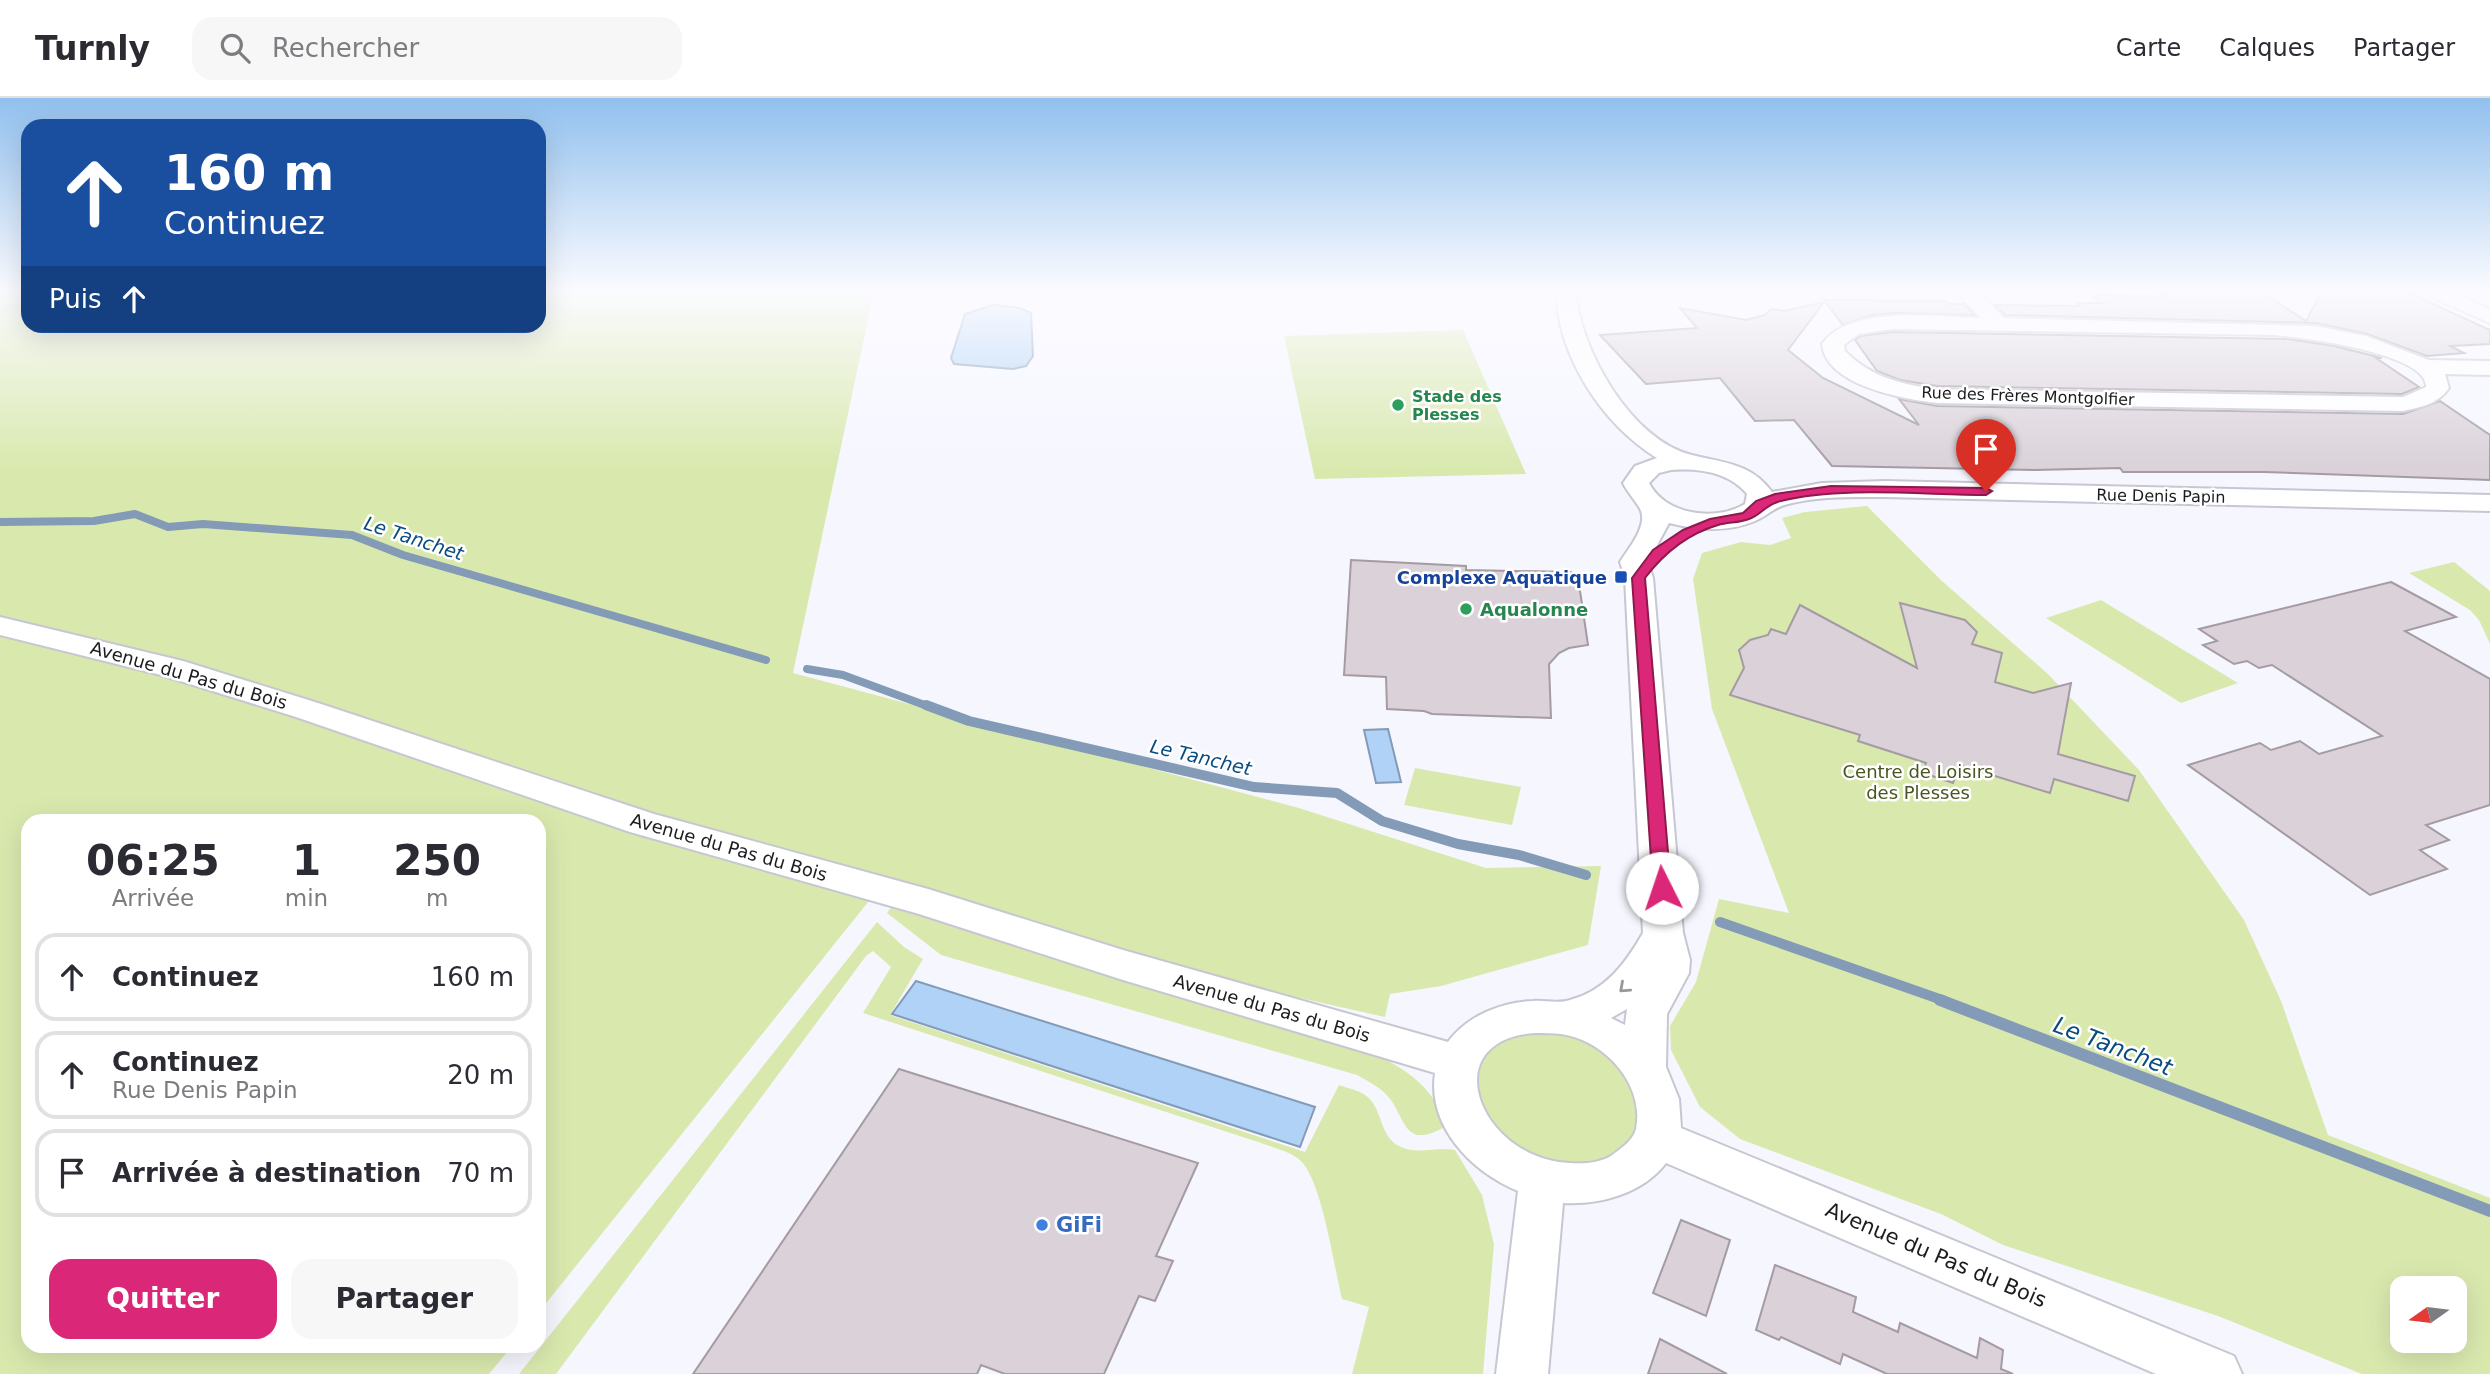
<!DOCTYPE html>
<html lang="fr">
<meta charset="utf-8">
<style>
body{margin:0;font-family:"DejaVu Sans",sans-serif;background:#f7f7f7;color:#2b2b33;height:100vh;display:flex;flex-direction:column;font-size:26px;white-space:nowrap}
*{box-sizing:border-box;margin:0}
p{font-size:23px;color:#7c7c81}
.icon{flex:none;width:38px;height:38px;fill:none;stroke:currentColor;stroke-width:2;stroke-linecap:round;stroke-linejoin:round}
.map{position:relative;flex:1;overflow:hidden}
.sheet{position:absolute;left:21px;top:716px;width:525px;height:539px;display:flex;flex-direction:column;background:#fff;border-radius:21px;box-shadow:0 7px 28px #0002}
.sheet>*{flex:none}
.hud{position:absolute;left:21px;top:21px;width:525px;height:214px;border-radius:21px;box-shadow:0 7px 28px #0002;background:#1a4fa0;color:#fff;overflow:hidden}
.needle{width:46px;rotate:256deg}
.buttons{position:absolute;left:2390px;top:1178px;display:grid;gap:14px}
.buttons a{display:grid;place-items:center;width:77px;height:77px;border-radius:14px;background:#fff;box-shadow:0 7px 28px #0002;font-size:35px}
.pin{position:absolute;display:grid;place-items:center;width:60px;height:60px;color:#fff;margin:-72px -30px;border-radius:50% 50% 50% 0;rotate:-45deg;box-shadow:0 0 7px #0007}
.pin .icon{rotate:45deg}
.me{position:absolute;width:77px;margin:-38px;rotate:356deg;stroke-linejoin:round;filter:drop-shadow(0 0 5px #0008)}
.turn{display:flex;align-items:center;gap:24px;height:147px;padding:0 28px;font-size:32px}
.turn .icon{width:91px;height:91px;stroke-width:2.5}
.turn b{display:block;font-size:49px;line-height:60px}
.then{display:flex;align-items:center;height:66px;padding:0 28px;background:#0003;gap:14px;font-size:26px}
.eta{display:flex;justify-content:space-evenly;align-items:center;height:119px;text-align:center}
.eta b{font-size:42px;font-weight:800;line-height:49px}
.button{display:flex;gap:14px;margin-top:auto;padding:14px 28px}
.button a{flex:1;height:80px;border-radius:21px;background:#db2777;color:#fff;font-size:28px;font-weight:800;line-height:80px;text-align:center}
.button a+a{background:#f7f7f7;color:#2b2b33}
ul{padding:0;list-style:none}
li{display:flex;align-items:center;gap:21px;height:88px;margin:0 14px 10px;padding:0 14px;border:4px solid #e1e1e2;border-radius:21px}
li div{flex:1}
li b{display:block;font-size:26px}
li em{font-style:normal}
header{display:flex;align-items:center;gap:42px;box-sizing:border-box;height:98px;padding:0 35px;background:#fff;border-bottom:2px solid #e1e1e2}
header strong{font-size:33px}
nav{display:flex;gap:38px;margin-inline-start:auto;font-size:24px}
.search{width:490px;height:63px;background:#f7f7f7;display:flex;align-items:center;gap:18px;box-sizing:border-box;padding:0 24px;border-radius:21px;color:#7c7c81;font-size:26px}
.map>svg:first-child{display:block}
</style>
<header>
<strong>Turnly</strong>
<div class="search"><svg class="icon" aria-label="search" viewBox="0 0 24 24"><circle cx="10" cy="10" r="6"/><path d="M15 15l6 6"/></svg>Rechercher</div>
<nav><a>Carte</a><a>Calques</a><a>Partager</a></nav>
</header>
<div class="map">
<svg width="2490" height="1276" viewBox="0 0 2490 1276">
<rect width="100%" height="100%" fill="#f6f6ff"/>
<!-- green -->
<g fill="#d9e9ae" fill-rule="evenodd">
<polygon points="0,193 28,193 28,228 539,228 539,193 874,193 793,575 1299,710 1486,770 1601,768 1588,847 1441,888 1390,896 1385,919 1273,894 885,783 539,1214 539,723 28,723 28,1248 512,1248 489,1276 0,1276"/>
<polygon points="1463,232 1526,376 1315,381 1284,238"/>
<path d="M1867,408L1942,483L2048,576L2139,672L2244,822L2281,903L2328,1037L2490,1100V1276H2362L2218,1218L2003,1147L1941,1116L1740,1041L1700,1009L1671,952L1670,928L1696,884L1719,801L1789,815L1712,611L1693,481L1702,455L1741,444L1770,447L1791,440L1782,420L1805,414ZM2403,1190H2455V1242H2403Z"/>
<polygon points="2454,464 2490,493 2490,546 2479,522 2470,512 2409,475"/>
<polygon points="2101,502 2238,585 2181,605 2046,520"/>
<polygon points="1415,670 1521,689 1512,727 1404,707"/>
<path d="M892,808L1375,956C1404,970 1442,994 1443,1030C1408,1048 1407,1029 1393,1005C1384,991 1371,985 1357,977L941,857L887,815Z"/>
<path d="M877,824L904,849L923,861L890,917L1305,1054L1339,987C1347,990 1358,992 1365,997C1384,1010 1378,1039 1401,1049C1418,1057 1438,1048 1455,1052L1482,1097L1494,1146L1483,1276H1352L1369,1209L1342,1201C1334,1169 1322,1082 1300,1062C1289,1053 1269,1048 1255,1043L863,915L891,869L873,853L866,858L556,1276H519Z"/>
<polygon points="1552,931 1603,949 1637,987 1639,1032 1625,1050 1605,1063 1578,1069 1549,1066 1499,1039 1475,995 1477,973 1487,954 1504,941"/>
</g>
<!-- water -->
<g fill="#afd2f6" stroke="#839bb6" stroke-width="2">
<polygon points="993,207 1020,210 1031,215 1033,258 1026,268 1013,271 954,266 951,260 965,216"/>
<polygon points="1388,631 1401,684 1376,685 1364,632"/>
<polygon points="916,883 1315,1009 1300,1049 892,916"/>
</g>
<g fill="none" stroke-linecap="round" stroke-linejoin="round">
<!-- stream-far2 -->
<g stroke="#839bb6" stroke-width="8">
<polyline points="0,424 94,423 135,416 168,429 203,426 352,437 403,457 766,562"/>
<polyline points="807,571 843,577 930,609"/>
</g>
<!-- stream-far1 -->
<g stroke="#839bb6" stroke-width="10">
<polyline points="926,607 969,623 1254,689 1337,695 1382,723 1458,746 1519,757 1586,777"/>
<polyline points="1720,824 1945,903"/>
</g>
<!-- stream -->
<polyline stroke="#839bb6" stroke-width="12" points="1940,902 2490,1113"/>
</g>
<!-- building -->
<g fill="#dad1d9" stroke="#a49ba3" stroke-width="2">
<polygon points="2158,193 2260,193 2306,223 2322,193 2407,194 2490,232 2490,246 2450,248 2464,255 2427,258 2367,236 2316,225 2005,217 1994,207 2080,208 2077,205 2102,205 2092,197 2166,198"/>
<polygon points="1824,202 1946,203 1948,206 1965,206 1975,217 1895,215 1872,217 1843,227"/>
<polygon points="1824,204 1788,252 1823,280 1919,327 1899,301 1937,308 2403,316 2440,303 2490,337 2490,382 2264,374 2123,374 2120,370 2035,372 1832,368 1794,322 1755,323 1720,280 1646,286 1600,237 1697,230 1680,210 1746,222 1765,217 1771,211 1784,213"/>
<polygon points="1892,234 2288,241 2334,248 2382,260 2376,260 2419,289 2402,296 1937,288 1900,282 1877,273 1855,242 1860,238"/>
<polygon points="1351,462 1466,468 1466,472 1571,474 1578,479 1588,547 1569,550 1559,555 1549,566 1551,620 1432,616 1424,613 1387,611 1386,579 1344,577"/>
<polygon points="2391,484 2456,519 2405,533 2490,581 2490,707 2426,727 2449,742 2420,752 2447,771 2370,797 2188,667 2260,645 2271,652 2300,643 2319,656 2382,638 2272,567 2259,570 2247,563 2234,566 2203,547 2217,543 2199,531"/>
<polygon points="1900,505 1965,522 1977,534 1972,546 2002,555 1995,584 2033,595 2071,585 2058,656 2135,678 2128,703 2054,681 2050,695 1959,667 1953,685 1923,675 1926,665 1858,643 1860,637 1730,597 1744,570 1739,552 1750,542 1768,537 1771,531 1786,536 1800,507 1917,570"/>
<polygon points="899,971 1198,1065 1156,1158 1173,1163 1155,1203 1139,1198 1104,1276 1005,1276 981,1267 977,1276 693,1276"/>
<polygon points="1681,1122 1730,1142 1706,1218 1653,1195"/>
<polygon points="1775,1167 1856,1199 1853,1214 1898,1234 1900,1225 1977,1260 1980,1240 2003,1252 2001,1271 2013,1276 1887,1276 1843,1256 1840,1266 1781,1239 1779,1242 1756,1232"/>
<polygon points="1660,1241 1727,1276 1648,1276"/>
</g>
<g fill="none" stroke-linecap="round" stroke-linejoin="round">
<!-- minor casing -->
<g stroke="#c6c7d1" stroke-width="4">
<g id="minor">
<path d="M1556,193H1576C1579,251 1632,343 1692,357C1724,365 1751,365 1772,394L1822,385L1885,383L2490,397V413L1885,399C1853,399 1819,398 1788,406C1774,409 1767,418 1755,423C1727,435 1697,432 1669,425L1648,464L1653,480L1683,835L1690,862L1689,875L1667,916L1666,969L1679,1001L1681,1030L2234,1258L2242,1276H2156L1666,1065C1642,1096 1600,1107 1563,1105L1548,1276H1496L1518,1093C1472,1074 1427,1029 1435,975L1123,882L919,816L630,734L296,619L161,577L0,537V519L183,563L318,605L654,716L928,791L1123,852L1448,944C1467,918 1501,904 1533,903C1545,902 1558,906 1570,902C1605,893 1626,865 1643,835L1625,480L1620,464C1628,451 1647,429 1641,413C1639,407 1627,394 1623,385L1635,368L1657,360C1602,326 1558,259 1556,193ZM1671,372C1698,370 1729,374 1747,396L1745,406C1716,424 1665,417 1649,385L1659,375ZM1627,911L1625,927L1611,920ZM1535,935C1543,935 1553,935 1561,936C1605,942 1645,987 1636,1031C1633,1043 1620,1051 1611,1058C1599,1065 1583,1066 1570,1065C1479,1061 1433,942 1535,935Z"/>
<path d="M1956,193H1977L2004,220L2315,228L2366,238L2429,262L2490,263V277L2445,276L2449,290C2438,306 2422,309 2403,313L1937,305C1904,301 1826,288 1822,246C1850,206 1937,219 1981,220ZM1892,231L2274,237C2300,239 2428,255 2426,289L2403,299L1937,291C1903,287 1870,279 1845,253L1844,247L1859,236Z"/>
<polygon points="2424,193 2450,193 2490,211 2490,225 2427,197"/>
</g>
</g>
<!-- minor -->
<use href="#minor" fill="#fff" fill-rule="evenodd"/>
</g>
<!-- one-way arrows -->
<defs><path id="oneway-chevron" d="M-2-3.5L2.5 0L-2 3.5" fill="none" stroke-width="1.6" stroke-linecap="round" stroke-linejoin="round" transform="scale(1.75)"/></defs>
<use stroke="#99999b" href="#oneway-chevron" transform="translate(1624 890) rotate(138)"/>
<!-- sky -->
<linearGradient id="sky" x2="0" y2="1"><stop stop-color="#91c0ee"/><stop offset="0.52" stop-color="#fbfbff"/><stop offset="1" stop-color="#fbfbff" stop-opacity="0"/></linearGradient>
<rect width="2490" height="371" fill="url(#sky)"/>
<!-- route -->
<path fill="#db2777" stroke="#8e194d" stroke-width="2" d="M1831,388L1986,390L1992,393L1986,397C1923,397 1842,388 1781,403C1766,406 1761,417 1749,421C1739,425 1728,424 1718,427C1687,436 1664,455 1645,480L1671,790L1669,795H1656L1653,790L1632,480L1653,452L1683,432L1710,421L1743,415L1756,403L1775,396Z"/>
<!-- markers -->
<g fill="#2e9e5b" stroke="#fff" stroke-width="2.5">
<circle cx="1398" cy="307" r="7"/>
<circle cx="1466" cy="511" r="7"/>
</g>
<rect fill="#1a4fb4" stroke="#fff" stroke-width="2.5" x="1614" y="472" width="14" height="14" rx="3.5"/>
<circle fill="#3f7fe0" stroke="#fff" stroke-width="2.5" cx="1042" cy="1127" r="7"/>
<g text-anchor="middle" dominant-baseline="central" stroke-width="5" stroke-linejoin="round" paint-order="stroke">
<!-- far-leisure labels -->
<g font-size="16" font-weight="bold" fill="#27864d" stroke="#fff" text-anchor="start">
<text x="1412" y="298">Stade des<tspan x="1412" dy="18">Plesses</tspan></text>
</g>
<!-- far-street labels -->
<g font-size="16" fill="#1c1c20" stroke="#fff">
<text transform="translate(2028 298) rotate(2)">Rue des Frères Montgolfier</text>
<text transform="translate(2161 398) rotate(1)">Rue Denis Papin</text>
</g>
<!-- transit labels -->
<g font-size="18" font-weight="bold" fill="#164399" stroke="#fff" text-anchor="end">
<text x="1607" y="479">Complexe Aquatique</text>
</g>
<!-- leisure labels -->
<g font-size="18" font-weight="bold" fill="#27864d" stroke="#fff" text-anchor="start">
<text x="1480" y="511">Aqualonne</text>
</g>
<!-- street labels -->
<g font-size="18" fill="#1c1c20" stroke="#fff">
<text transform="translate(189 577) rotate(16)">Avenue du Pas du Bois</text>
<text transform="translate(729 749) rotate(16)">Avenue du Pas du Bois</text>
<text transform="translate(1272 910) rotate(16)">Avenue du Pas du Bois</text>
</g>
<!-- park labels -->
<g font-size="18" fill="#49551e" stroke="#fff">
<text x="1918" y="673">Centre de Loisirs<tspan x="1918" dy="21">des Plesses</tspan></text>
</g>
<!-- water labels -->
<g font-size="19" font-style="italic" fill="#084c81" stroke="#fff">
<text transform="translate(414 440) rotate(18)">Le Tanchet</text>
<text transform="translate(1201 659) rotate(13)">Le Tanchet</text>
</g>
<!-- near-shop labels -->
<g font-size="21" font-weight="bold" fill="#366cbe" stroke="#fff" text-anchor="start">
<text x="1056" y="1127">GiFi</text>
</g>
<!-- near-street labels -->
<g font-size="21" fill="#1c1c20" stroke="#fff">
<text transform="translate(1936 1157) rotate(23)">Avenue du Pas du Bois</text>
</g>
<!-- near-water labels -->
<g font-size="23" font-style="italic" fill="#084c81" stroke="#fff">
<text transform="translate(2113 948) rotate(21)">Le Tanchet</text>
</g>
</g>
</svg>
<div class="buttons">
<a><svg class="needle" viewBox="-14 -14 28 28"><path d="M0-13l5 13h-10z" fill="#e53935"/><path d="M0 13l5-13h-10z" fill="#7c7c81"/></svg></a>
</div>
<div class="pin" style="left:1986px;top:393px;background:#d93025"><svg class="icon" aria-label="arrive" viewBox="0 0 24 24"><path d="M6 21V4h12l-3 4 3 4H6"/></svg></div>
<svg class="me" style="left:1662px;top:790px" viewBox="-20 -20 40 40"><circle r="19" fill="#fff"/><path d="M0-13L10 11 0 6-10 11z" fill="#db2777"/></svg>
<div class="hud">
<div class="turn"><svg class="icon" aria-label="ahead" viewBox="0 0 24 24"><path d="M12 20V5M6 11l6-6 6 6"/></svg><div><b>160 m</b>Continuez</div></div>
<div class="then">Puis<svg class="icon" aria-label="ahead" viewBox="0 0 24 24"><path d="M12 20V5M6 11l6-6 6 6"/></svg></div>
</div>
<section class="sheet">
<div class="eta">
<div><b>06:25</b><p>Arrivée</p></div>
<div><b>1</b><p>min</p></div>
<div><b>250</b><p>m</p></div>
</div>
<ul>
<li><svg class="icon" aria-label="ahead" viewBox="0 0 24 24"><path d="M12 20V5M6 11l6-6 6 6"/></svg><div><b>Continuez</b></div><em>160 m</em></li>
<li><svg class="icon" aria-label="ahead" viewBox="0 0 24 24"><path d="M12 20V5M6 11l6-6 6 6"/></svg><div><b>Continuez</b><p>Rue Denis Papin</p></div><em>20 m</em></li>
<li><svg class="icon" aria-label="arrive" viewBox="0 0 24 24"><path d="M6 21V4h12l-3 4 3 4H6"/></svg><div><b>Arrivée à destination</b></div><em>70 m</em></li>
</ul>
<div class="button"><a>Quitter</a><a>Partager</a></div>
</section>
</div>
